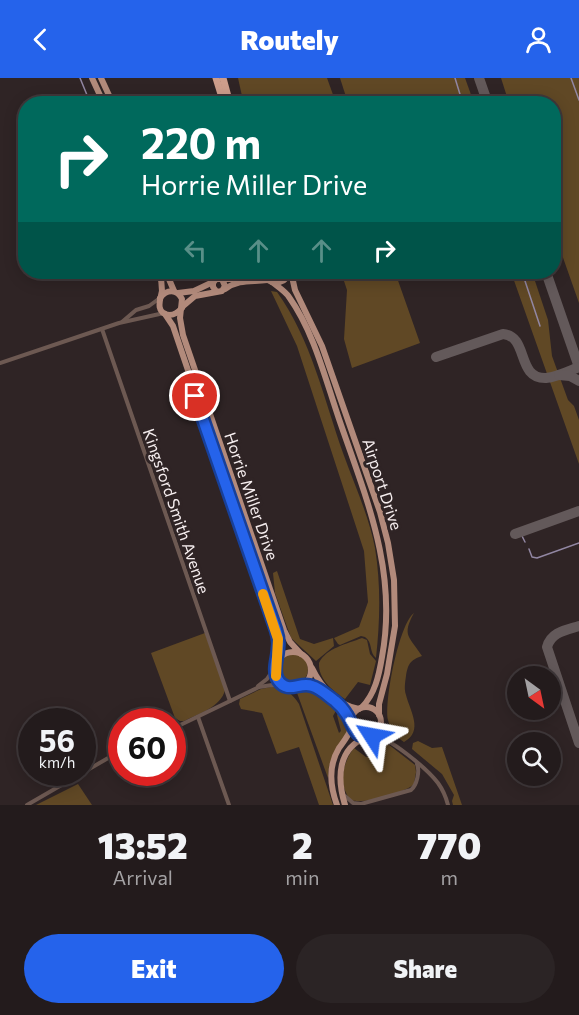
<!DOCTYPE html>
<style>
body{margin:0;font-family:Commissioner,sans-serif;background:#2b2425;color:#f1f3f6;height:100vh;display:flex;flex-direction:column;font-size:22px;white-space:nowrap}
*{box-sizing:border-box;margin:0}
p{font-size:20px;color:#a3a1a3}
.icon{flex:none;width:33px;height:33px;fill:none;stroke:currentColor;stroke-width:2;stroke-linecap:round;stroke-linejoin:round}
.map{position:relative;height:727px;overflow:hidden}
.details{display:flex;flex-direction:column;background:#231b1c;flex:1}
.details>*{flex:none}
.top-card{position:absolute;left:18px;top:18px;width:543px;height:183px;border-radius:24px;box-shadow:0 3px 15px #0003,0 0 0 2px #40393b;background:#00695c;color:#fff;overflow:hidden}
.needle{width:39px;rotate:147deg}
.controls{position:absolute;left:507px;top:588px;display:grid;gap:12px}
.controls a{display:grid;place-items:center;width:54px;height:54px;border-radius:50%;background:#231b1c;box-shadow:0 3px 15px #0003,0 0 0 2px #40393b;font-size:30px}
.speed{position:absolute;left:18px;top:630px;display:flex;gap:12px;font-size:30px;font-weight:700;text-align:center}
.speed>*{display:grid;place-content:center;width:78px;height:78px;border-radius:50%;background:#231b1c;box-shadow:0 3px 15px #0003,0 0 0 2px #40393b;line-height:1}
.speed small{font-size:15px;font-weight:400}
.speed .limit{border:9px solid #d22;background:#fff;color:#111}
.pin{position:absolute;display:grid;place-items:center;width:51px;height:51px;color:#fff;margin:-26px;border:3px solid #fff;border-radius:50%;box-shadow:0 2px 6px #0007}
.me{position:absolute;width:66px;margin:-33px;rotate:304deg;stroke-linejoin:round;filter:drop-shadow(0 0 4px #0008)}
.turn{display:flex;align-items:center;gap:21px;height:126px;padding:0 24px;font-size:27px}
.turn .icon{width:78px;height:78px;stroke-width:2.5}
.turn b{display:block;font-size:42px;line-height:51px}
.lanes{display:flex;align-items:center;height:57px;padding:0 24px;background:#0003;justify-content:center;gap:30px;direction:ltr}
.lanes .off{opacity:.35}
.eta{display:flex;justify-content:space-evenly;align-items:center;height:102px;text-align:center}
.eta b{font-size:36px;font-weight:800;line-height:42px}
.button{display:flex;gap:12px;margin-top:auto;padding:12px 24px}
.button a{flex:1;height:69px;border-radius:36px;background:#2563eb;color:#fff;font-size:24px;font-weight:800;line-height:69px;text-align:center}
.button a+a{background:#2b2425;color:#f1f3f6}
header{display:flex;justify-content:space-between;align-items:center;height:78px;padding:0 24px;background:#2563eb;color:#fff;font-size:27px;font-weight:800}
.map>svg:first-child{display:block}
</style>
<header><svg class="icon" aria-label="back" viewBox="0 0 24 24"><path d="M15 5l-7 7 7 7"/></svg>Routely<svg class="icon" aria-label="person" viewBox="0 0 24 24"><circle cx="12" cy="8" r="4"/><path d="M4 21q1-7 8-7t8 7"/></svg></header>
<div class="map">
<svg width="579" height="727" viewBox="0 0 579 727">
<rect width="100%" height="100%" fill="#2f2425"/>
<!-- green -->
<g fill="#604825">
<polygon points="238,0 327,0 336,25 248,25 242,18"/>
<polygon points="340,0 465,0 474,25 348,25"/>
<polygon points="501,0 579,0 579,225 554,154 554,26 509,25"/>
<polygon points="341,194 395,194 420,265 352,290 344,261 347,212"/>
<polygon points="511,194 532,194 548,242 552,278 568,322 574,328 579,342 579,386"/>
<path d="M271,213L277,214C311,261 324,321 343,375C354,406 369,438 375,470C381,507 380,543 376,580C369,575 373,564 365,559L361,558L340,567L338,566L334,560L359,549L368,524L364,473L297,268Z"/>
<polygon points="277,493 300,561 314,566 333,560 334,568 316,583 291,560 275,515 273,495"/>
<path d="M414,535C401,558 410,559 422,578C410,582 408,586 406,598C405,605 404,611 406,617C410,633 424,653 404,664C396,659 390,652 388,642C384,623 399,546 414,535Z"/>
<path d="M205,555L225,612C221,629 198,636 184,643H180L175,640L151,575Z"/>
<path d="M362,560L367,562L370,576L376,583L370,607L358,604L345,621C333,613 318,601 319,585C326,570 347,566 362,560Z"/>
<circle cx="293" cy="591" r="15"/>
<path d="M271,609C284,609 292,615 299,626L333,727H319L299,669L277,676L262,635L241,631L239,626L240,621L261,611Z"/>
<polygon points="307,609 315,611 338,629 333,638 339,655 341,653 337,637 341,632 349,645 349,650 329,688 328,700 296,612"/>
<path d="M384,663L415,687L416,694L414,706C405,715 362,727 351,722C337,707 343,684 354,670L366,679L372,678Z"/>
<polygon points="418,663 432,670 442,669 462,727 453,727 452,723 454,717 442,696 412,671 413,665"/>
<polygon points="78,706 92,727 36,727"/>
</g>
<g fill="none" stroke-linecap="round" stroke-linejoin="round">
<!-- stream -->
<g stroke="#9287a3" stroke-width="1.5">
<polyline points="80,0 87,17"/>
<polyline points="455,0 463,26"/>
<polyline points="571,0 579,22"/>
<polyline points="522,194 540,248"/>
<polyline points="522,458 525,464"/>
<polyline points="529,471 532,479 537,480 579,465"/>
</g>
<!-- taxiway -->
<g stroke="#63595a" stroke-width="10">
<polyline points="479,0 488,26"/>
<polyline points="546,194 579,289"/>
<path d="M436,279L503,256C529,258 516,301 546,300C557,299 569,293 579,289"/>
<polyline points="559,297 570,298 579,303"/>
<polyline points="515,456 579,433"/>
<path d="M579,548C566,552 551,554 547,569L579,665"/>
</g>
<!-- street -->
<g stroke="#6d5952" stroke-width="4">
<polyline points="122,244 136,232 149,228 160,220"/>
<polyline points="102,251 230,623"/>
<polyline points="0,285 119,245 164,235"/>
<polyline points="258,608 267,601 275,589"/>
<polyline points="198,639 229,727"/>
<polyline points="172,651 259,609 272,607 284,608"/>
<path d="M372,658C388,657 428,692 438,705C443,712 446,719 448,727"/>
<path d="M345,718L353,725L361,726L411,712C417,707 420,693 417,686"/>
<polyline points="27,727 122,672"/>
</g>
<!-- primary -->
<g stroke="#b28a7b" stroke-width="6">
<polyline points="92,0 104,26"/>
<polyline points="101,0 113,26"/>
<path d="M159,194C161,200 162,207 162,213C160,222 155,235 169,237C175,237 178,234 182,230"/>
<polyline points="166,194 174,213"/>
<path d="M261,194C268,208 283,208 291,194"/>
<polyline points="291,194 295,212 322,268 380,434 388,465 394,502 395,548 387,596 379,626 379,637"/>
<polyline points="222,201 233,201 253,194"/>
<path d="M272,204C278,209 285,213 289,219C314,254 325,300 339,341C366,420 398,493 382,579C379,597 375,616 362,629"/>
<path d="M225,211C239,201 251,204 267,202"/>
<polyline points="178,215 194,213 213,204"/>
<path d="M160,220C167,211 177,211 182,221L180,240L183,257L284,552L290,564L301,576"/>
<polyline points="182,229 195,218 222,213 225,208 222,201 216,201 213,205 213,209 216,213"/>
<polyline points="165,236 173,248 276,552 278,566 276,586"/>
<circle cx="293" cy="592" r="18"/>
<path d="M312,590C321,609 337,627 359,631"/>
<path d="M302,608C319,604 344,629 351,644"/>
<circle cx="366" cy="644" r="15"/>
<path d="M337,727C330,708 328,688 339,670C344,663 349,657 352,649"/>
<path d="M345,727C337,701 337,670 367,659"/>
</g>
<!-- highway -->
<g stroke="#cd9d8b" stroke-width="7">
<polyline points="216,0 224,26"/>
<polyline points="223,0 230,26"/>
</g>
</g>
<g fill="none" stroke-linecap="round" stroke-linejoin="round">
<!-- route casing -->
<g stroke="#184099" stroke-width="15">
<path id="route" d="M195,318L276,552C278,558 279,564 278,570C278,580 272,592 278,602C288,617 300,603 312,608C320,610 328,618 335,623C340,627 344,632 347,637C354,648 354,662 372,658"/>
</g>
<!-- route -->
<use href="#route" stroke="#2563eb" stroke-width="10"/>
<!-- slow -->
<polyline stroke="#f59e0b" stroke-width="10" points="263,516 278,561 276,598"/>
</g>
<g text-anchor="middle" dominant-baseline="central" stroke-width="6" stroke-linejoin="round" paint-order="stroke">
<!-- street labels -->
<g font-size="16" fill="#f6eeef" stroke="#2f2425">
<text transform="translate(383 406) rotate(72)">Airport Drive</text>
<text transform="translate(252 418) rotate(71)">Horrie Miller Drive</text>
<text transform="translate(177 433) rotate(71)">Kingsford Smith Avenue</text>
</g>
</g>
</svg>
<div class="controls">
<a><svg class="needle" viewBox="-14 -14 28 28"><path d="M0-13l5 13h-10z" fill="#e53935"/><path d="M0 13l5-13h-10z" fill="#a3a1a3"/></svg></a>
<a><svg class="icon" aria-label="search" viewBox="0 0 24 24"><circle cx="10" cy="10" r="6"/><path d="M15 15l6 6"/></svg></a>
</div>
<div class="speed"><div>56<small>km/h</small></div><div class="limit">60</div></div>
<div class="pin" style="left:195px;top:318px;background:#d93025"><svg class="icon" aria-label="arrive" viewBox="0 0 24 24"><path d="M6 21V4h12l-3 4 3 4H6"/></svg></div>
<svg class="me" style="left:372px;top:658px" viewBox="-20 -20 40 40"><path d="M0-17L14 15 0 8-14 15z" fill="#2563eb" stroke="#fff" stroke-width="4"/></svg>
<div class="top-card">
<div class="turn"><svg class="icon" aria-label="right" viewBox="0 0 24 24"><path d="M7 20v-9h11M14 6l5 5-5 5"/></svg><div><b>220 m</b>Horrie Miller Drive</div></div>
<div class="lanes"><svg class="icon off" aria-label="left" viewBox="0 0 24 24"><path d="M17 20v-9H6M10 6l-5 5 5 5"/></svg><svg class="icon off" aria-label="ahead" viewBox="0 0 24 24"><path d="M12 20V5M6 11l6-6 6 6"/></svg><svg class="icon off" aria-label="ahead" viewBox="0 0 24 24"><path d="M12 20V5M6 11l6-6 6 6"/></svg><svg class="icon" aria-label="right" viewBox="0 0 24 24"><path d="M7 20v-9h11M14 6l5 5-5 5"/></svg></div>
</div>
</div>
<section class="details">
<div class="eta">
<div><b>13:52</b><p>Arrival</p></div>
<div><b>2</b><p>min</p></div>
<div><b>770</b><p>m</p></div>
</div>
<div class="button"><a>Exit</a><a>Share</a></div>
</section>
